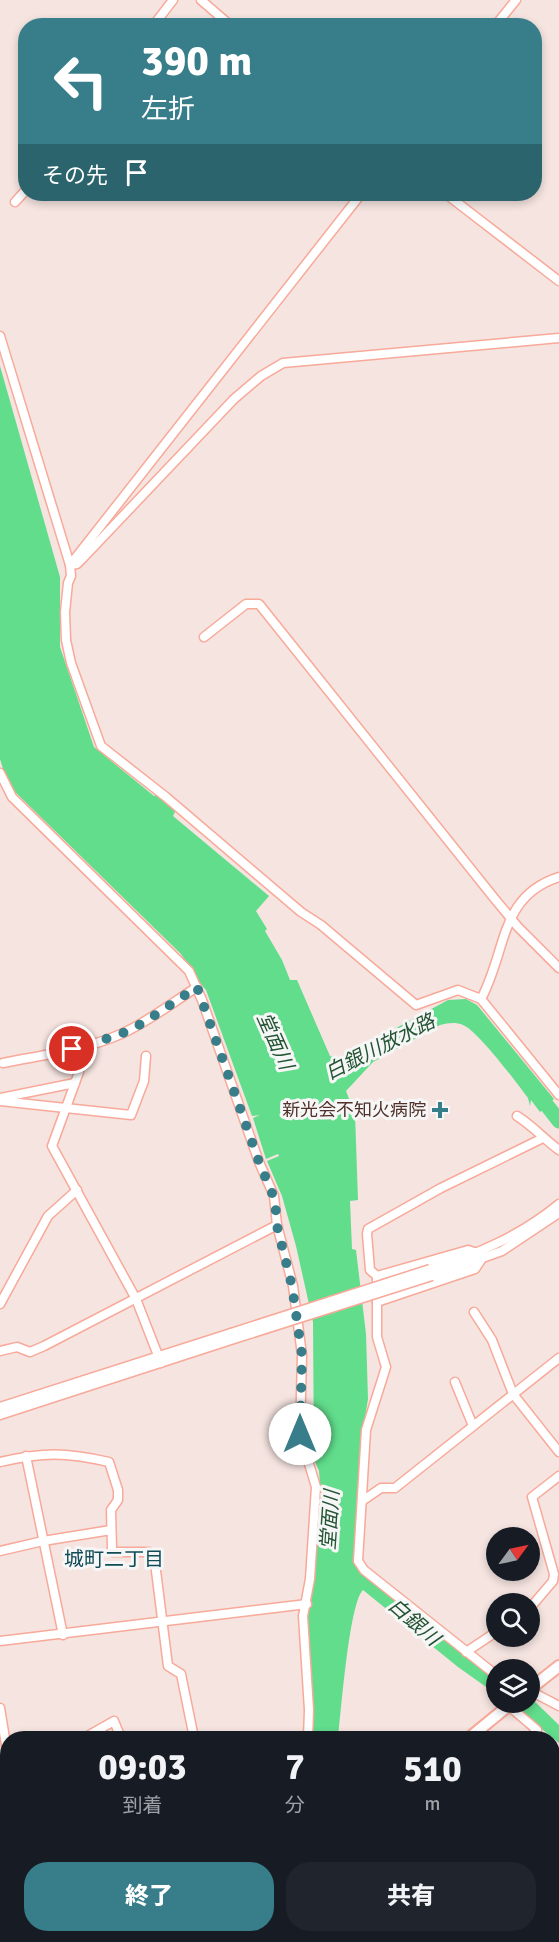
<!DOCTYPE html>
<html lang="ja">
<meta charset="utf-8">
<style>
body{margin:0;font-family:Signika,"Noto Sans JP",sans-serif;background:#20242c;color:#f1f3f6;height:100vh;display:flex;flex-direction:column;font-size:22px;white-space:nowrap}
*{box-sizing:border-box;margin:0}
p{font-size:20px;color:#9ea1a6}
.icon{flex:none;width:33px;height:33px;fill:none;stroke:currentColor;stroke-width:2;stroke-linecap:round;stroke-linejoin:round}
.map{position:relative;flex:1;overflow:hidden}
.panel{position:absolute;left:0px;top:1731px;width:560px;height:212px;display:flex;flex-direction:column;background:#171b24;border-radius:24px 24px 0 0;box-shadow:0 3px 9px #0003}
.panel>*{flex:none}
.guide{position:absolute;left:18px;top:18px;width:524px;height:183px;border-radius:24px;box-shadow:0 3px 9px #0003;background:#377d8a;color:#fff;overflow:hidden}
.needle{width:39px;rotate:57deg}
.fabs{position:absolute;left:486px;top:1527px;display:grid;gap:12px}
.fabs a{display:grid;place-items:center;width:54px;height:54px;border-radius:50%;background:#171b24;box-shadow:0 3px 9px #0003;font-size:30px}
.pin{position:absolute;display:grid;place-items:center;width:51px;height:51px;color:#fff;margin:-26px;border:3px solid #fff;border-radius:50%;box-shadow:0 2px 6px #0007}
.me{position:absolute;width:66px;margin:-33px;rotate:0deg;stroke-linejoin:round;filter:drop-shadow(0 0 4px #0008)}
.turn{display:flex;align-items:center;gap:21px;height:126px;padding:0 24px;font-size:27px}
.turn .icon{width:78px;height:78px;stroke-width:2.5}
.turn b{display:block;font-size:42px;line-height:51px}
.then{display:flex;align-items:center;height:57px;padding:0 24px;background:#0003;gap:12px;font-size:22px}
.eta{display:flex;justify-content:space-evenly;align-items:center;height:102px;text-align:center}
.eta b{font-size:36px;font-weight:800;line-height:42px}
.action{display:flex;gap:12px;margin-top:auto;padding:12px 24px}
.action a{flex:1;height:69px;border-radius:24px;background:#377d8a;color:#fff;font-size:24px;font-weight:800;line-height:69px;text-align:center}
.action a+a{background:#20242c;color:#f1f3f6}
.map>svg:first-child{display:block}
</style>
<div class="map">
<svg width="559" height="1942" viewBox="0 0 559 1942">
<rect width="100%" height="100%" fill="#f5e4e0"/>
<!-- water -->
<g fill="#61dd8c">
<path d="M0,366L60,577V647L94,747L154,796L157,794L176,810L173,816L269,896L256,911L267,929L265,931L282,960L290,980H297L330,1056L337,1058L348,1054L448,1000L466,999L477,1005L554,1099L550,1102L553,1107L544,1112L543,1110L540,1112L531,1100L530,1106L528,1098C517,1083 477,1030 463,1025C456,1022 448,1023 440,1025L373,1062L346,1091L355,1114L358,1200L350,1201L352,1249L356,1250L366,1334L368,1399L362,1437L355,1566L496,1678V1694L458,1667L363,1590C349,1603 341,1714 338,1738H311L306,1615L311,1594L320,1484L319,1471L314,1459L313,1322L296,1246L282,1196L267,1161L279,1156L278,1154L266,1159L253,1118L260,1115L252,1116L206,990C196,980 190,965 180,953L8,785L0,759Z"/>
<polygon points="530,1697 559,1725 559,1743 510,1703 530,1702"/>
</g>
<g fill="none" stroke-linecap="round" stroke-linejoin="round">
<!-- river -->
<polyline stroke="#61dd8c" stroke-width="15" points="538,1094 559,1121"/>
<!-- minor casing -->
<g stroke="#f8a999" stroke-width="11">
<g id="minor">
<polyline points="201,0 231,26"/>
<polyline points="153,26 173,0"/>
<polyline points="495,26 516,0"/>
<polyline points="446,194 559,281"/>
<polyline points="15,202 26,190"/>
<polyline points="0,336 70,565 71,576 68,583 65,612 66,640 71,663 101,746 166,797 301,912 321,925 416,1005 458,990 481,999 559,1095"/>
<polyline points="70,565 77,564 83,558 234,399 261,376 283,363 559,338"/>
<polyline points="70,565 361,194"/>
<polyline points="204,637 246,604 259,604 494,898 518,927 559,968"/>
<polyline points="0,773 12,797 189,971 202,1000 259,1162 274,1196 277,1225 293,1286 302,1355 300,1434 316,1487 310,1579 303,1616 309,1710 308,1738"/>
<path d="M481,999C507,951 499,896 559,877"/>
<polyline points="72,1049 79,1072 52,1146 136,1299 161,1363"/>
<path d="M3,1063C42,1055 85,1050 121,1034C148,1022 172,1003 197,987"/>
<polyline points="0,1098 75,1083"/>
<polyline points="0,1101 131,1115 144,1081 146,1056"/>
<path d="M517,1116C533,1126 544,1139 559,1150"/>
<path d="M430,1269C478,1254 520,1236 559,1204"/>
<polyline points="377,1276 468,1250 477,1253"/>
<polyline points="432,1276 502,1251 559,1213"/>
<polyline points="377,1302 475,1269 481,1260"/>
<polyline points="0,1304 48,1216 77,1190"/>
<polyline points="474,1312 492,1340 513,1394 559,1452"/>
<polyline points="0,1351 17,1347 30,1352 44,1346 277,1225"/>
<polyline points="455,1382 473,1426"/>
<polyline points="0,1407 231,1333"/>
<polyline points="0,1415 234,1339"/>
<polyline points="26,1456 63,1635"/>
<path d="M0,1462C44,1452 65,1452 109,1462L118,1490V1500L111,1510L112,1548L113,1552H149L154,1555L168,1666L181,1674L194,1738"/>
<polyline points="362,1501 381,1488 395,1488 559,1358"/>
<polyline points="0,1551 43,1541 111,1530"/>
<polyline points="530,1608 553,1581 554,1574 532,1497 559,1476"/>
<polyline points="0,1641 307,1604"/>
<polyline points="466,1652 496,1632"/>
<polyline points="496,1675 364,1570 358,1561 366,1430 386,1367 377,1337 377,1276 370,1270 367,1234 368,1229 441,1188 543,1138"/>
<polyline points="532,1688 538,1695 559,1706"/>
<polyline points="509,1706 537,1730 529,1738"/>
<polyline points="0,1708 8,1757"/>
<polyline points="84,1738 114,1721 121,1738"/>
<polyline points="0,1776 8,1774"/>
<polyline points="0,1856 8,1863"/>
<polyline points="0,1884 8,1879"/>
<polyline points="552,1918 559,1910"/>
<polyline points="105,1935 109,1942"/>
<polyline points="251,1935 252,1942"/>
<polyline points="276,1935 284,1942"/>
<polyline points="374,1935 379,1942"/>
<polyline points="428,1935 434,1942"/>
<polyline points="538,1942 542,1935"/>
</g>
</g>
<!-- major casing -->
<g stroke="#f8a999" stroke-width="14">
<g id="major">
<polyline points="530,1689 559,1666"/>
<polyline points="469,1738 513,1702"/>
<polyline points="177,1942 189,1935"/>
</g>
</g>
<!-- minor -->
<use href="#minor" stroke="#fff" stroke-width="8"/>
<!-- major -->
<use href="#major" stroke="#fff" stroke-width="10"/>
<!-- minor-bridge casing -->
<g stroke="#f8a999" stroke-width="11" stroke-linecap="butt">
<g id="minor-bridge">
<polyline points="231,1333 430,1269"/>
<polyline points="234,1339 432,1276"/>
</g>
</g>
<!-- minor-bridge -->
<use href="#minor-bridge" stroke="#fff" stroke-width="8"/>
</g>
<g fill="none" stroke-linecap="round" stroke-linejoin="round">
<!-- route -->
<polyline stroke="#377d8a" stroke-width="10" stroke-dasharray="0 18" points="72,1049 119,1035 143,1023 197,987 259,1162 275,1200 277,1226 292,1286 302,1355 300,1434"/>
</g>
<!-- markers -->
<path fill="#377d8a" stroke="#f6f6f6" stroke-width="2" d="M437 1101h6v6h6v6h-6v6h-6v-6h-6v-6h6z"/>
<g text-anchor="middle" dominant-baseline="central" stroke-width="6" stroke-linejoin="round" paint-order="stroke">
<!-- poi labels -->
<g font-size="18" fill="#503029" stroke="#f6f6f6" text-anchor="end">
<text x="426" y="1110">新光会不知火病院</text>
</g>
<!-- water labels -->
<g font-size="20" font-style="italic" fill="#235433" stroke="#f6f6f6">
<text transform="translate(275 1041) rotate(66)">堂面川</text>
<text transform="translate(380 1047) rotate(-27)">白銀川放水路</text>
<text transform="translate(330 1520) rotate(-86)">堂面川</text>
<text transform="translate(414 1622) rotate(41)">白銀川</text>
</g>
<!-- neighbourhood labels -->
<g font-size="20" fill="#114c56" stroke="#f6f6f6">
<text x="114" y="1559">城町二丁目</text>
</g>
</g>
</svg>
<div class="fabs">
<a><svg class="needle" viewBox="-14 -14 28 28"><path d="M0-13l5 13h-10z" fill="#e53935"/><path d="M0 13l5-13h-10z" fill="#9ea1a6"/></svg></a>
<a><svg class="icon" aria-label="search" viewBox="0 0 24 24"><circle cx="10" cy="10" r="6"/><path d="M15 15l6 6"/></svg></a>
<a><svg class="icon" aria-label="layers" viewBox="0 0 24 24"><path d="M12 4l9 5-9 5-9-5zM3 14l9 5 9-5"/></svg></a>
</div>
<div class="pin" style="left:72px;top:1049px;background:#d93025"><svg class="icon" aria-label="arrive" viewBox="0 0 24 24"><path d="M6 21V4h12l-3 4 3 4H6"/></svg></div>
<svg class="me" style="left:300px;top:1434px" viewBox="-20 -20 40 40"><circle r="19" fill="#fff"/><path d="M0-13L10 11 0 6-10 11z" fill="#377d8a"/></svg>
<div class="guide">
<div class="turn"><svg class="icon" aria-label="left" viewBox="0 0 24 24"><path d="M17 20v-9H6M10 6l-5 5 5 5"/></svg><div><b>390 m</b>左折</div></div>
<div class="then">その先<svg class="icon" aria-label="arrive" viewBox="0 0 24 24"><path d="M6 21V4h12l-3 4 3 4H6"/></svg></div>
</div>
<section class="panel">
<div class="eta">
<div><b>09:03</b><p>到着</p></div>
<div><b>7</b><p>分</p></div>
<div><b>510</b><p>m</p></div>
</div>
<div class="action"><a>終了</a><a>共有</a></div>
</section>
</div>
